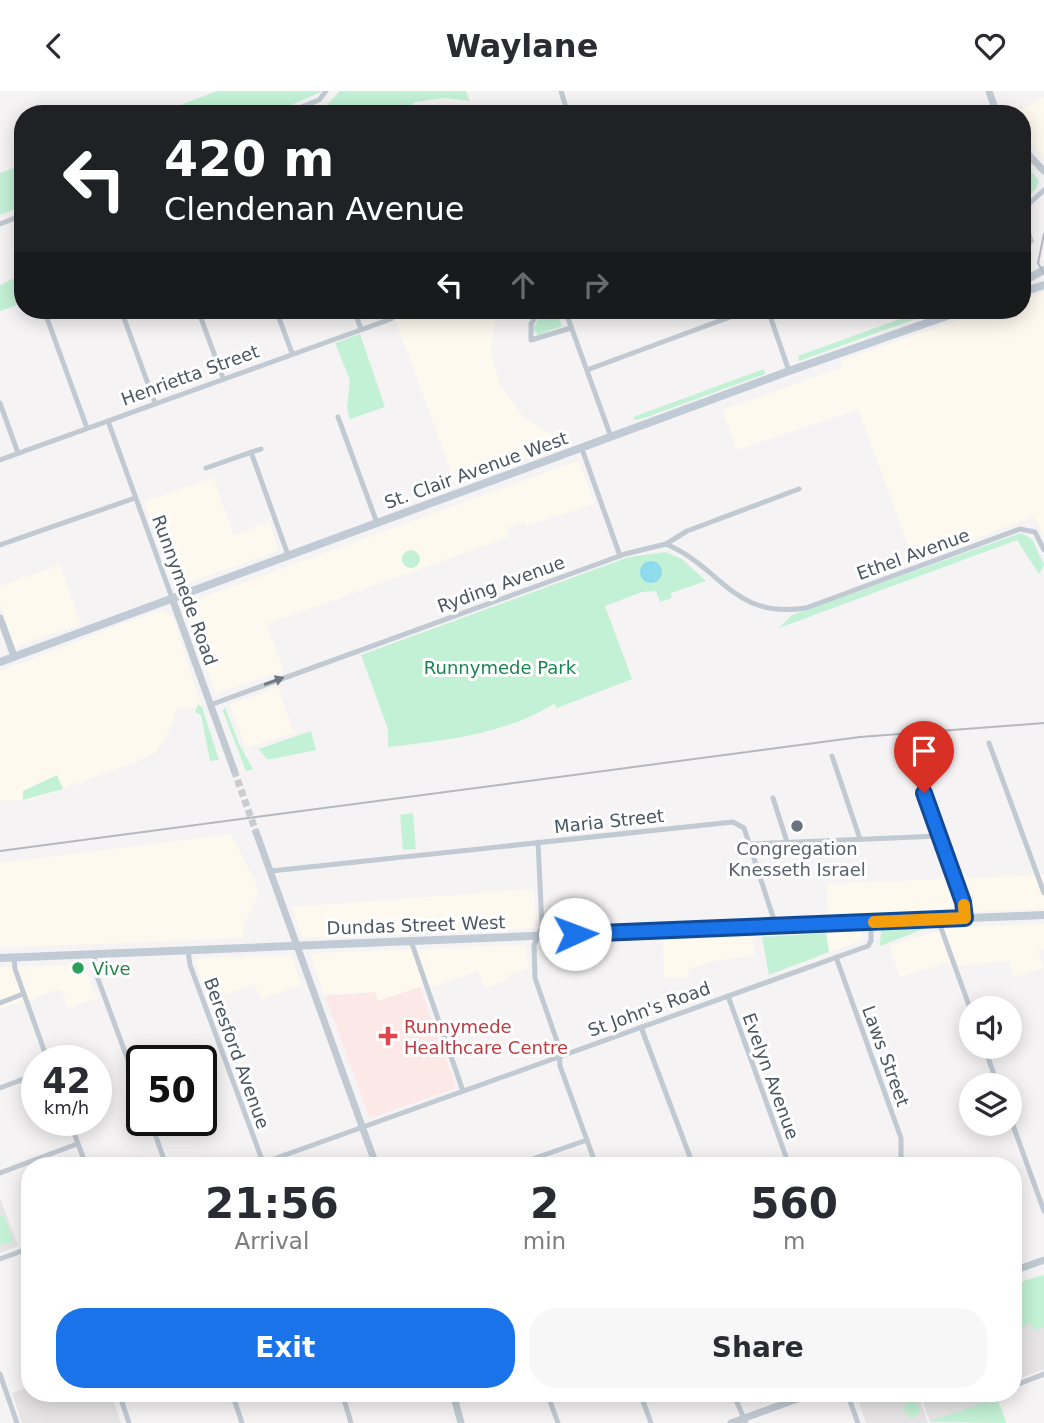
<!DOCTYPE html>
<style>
body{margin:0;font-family:"DejaVu Sans",sans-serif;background:#f7f7f7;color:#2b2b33;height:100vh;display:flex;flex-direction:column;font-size:26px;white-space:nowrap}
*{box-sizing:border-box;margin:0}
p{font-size:23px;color:#7c7c81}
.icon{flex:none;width:38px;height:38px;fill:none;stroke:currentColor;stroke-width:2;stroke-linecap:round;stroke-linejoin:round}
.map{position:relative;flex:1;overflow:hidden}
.panel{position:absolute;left:21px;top:1066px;width:1001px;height:245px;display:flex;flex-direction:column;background:#fff;border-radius:28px;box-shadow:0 4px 18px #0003}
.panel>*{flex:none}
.top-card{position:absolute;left:14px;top:14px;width:1017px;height:214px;border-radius:28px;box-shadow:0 4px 18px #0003;background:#202124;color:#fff;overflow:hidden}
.tools{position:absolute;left:959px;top:905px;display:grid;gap:14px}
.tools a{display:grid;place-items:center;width:63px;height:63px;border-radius:50%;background:#fff;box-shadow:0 4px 18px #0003;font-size:35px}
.speed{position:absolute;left:21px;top:954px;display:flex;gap:14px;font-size:35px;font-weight:700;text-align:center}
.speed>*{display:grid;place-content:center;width:91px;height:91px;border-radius:50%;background:#fff;box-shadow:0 4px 18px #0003;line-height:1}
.speed small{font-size:18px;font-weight:400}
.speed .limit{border:4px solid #111;border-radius:10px;background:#fff;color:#111}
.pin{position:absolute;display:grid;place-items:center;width:60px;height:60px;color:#fff;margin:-72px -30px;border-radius:50% 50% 50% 0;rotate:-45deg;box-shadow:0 0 7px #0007}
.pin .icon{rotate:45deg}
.me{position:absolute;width:77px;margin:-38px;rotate:88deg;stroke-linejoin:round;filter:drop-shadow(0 0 5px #0008)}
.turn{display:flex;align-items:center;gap:24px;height:147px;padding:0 35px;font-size:32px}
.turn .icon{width:91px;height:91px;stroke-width:2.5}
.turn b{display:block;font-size:49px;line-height:60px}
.lanes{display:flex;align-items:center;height:66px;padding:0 35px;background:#0003;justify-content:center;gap:35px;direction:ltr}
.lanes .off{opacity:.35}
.eta{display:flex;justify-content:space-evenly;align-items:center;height:119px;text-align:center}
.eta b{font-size:42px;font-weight:700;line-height:49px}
.primary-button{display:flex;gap:14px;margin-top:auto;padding:14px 35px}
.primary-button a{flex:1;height:80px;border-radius:28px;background:#1a73e8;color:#fff;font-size:28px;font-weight:700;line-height:80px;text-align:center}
.primary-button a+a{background:#f7f7f7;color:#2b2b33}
header{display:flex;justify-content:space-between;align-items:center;height:91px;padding:0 35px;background:#fff;font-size:32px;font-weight:700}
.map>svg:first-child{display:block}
</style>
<header><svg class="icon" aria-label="back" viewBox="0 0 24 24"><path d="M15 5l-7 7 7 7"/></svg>Waylane<svg class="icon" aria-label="heart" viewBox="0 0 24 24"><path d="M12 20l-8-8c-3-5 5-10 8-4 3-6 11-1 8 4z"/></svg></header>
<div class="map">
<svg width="1044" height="1332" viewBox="0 0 1044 1332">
<rect width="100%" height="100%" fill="#f5f3f3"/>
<!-- commercial -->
<g fill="#fdf9ef">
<polygon points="1044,6 1044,66 1023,44 1022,23 1013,23"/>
<polygon points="1044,201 1044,445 1034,426 914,470 858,318 737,359 722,319 842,276 840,270 961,228 988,219 1022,219 1022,208"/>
<polygon points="392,219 497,219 491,259 499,291 522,325 562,350 556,356 456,394"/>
<polygon points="574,371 580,373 595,413 527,435 525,431 506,437 509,446 267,533 284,581 216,602 182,514"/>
<polygon points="213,386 234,444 270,430 278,460 176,496 144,411"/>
<polygon points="60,474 81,533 15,556 0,514 0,495"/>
<polygon points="163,520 173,526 202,616 176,618 171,637 156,661 136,671 32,709 0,710 0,580 154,521"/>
<polygon points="278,596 294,642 246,657 229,614"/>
<polygon points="230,743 255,789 258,804 243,834 243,847 0,857 0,772"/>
<polygon points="1044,784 1044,818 828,826 826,793"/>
<polygon points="533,798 536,833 534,837 303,847 291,816"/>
<polygon points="1044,833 1044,858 1038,860 1044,877 1015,886 1008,870 960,875 947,872 900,886 889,855 952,836"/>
<polygon points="861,840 863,849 829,861 826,842"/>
<polygon points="752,846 755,865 717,869 689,878 688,887 664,887 663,849"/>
<polygon points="525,854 529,878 508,884 509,889 484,897 478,880 430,897 428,893 378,910 331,902 325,905 310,865 313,862"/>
<polygon points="291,865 302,894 261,908 254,893 209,909 196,873 197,867"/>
<polygon points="84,873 94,901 100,906 68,917 61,898 0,918 0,876"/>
</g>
<!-- education -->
<g fill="#e6e4e5">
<polygon points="0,1107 18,1155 0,1162"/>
<polygon points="1044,1184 1044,1278 1013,1290 1013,1193"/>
<polygon points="30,1296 30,1302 111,1302 121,1332 22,1332 12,1302"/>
<polygon points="856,1302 917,1302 928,1332 866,1332"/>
<polygon points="920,1302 986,1302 989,1311 930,1331"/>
</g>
<!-- medical -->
<polygon fill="#fce8e6" points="420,896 455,994 453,998 370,1027 325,905 375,901 378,910"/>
<!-- green -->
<g fill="#c3f1d5">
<polygon points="217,0 320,0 321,1 270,23 157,23"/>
<polygon points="340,0 466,0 470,10 445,7 415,11 398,23 321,23 319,18 327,14"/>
<polygon points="1022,70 1039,90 1036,98 1022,111"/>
<polygon points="23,74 23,115 0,124 0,82"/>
<polygon points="23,183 23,212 0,220 0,194"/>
<polygon points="543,219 556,219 562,235 538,244 533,238"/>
<polygon points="925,219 940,219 799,270 798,265"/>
<polygon points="360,243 385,316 350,328 347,317 350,289 335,252"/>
<polygon points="764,278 765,283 647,326 635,329 633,326"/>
<polygon points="1021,442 1032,448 1044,474 1039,483 1017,449 779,537 792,524"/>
<circle cx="411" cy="468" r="9"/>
<path d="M666,461L682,468L706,490L671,502L672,507L660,511L656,500L642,501L605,515L632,588L557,617L554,613C503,644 446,649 388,656V638L361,564L629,466Z"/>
<polygon points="198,613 202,616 219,669 210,670 201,624 195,621"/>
<polygon points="225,616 239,653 253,678 246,680 223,620"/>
<polygon points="311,640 316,659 272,668 267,668 259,658"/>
<polygon points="57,684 63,698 23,709 23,700"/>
<polygon points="413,722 416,758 403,759 400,724"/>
<polygon points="926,837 880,855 881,839"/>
<polygon points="826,842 829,861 769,884 762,846"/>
<polygon points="0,1125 4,1125 13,1151 0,1154"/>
<polygon points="1044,1184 1044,1236 1034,1239 1031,1232 1013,1239 1013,1193"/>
<polygon points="998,1309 1006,1332 928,1331 988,1310 988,1312"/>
<circle cx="912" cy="1318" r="8"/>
</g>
<!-- water -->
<circle fill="#90daee" cx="651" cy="481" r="11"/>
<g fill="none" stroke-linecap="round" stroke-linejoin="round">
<!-- tertiary-tunnel -->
<polyline stroke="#caccce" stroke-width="7" stroke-dasharray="7 3.5" stroke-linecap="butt" points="234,679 256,741"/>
<!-- minor -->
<g stroke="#c1cad2" stroke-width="5">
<polyline points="561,0 568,23"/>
<polyline points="284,23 319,9 326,0"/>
<polyline points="1022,119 1044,99"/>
<polyline points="1022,122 1031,150"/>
<polyline points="0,133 23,124"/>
<polyline points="44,219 87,337"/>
<polyline points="121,219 155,312"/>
<polyline points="198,219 223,287"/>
<polyline points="276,219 292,262"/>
<polyline points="354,219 361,238"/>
<polyline points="539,219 531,233 531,249 571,237"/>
<polyline points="565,219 611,346"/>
<polyline points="768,219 789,280"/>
<polyline points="587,279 749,219"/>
<polyline points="0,312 18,362"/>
<polyline points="338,326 377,432"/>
<polyline points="108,330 172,507"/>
<polyline points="582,358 620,465"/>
<polyline points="251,361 288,464"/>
<polyline points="0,369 391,228"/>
<polyline points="206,377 261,358"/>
<path d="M666,453C724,478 732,528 806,517L1020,438L1035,441L1044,459"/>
<polyline points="0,454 135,407"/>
<polyline points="210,614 625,463 666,453 687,440 799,398"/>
<polyline points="989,652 1044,802"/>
<polyline points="909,659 963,811 965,827"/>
<polyline points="832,665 860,748"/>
<polyline points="773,707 787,751"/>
<polyline points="538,751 542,836 534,854 535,887 559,956 560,975 596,1074"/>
<polyline points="750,753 939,745"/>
<polyline points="271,780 733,731 744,737 776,835"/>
<polyline points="941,828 941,837 971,920"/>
<polyline points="411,850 463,1000"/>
<polyline points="188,859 190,874 264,1074"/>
<polyline points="94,863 95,880 142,1007"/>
<polyline points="14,866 15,878 48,970"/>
<polyline points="836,866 901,1047 901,1074"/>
<polyline points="728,905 789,1074"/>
<polyline points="0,912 23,903"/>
<polyline points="641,936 693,1074"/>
<polyline points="984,956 998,994"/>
<polyline points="0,997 37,983"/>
<polyline points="1010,1026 1044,1120"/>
<polyline points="69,1029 86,1074"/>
<polyline points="150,1029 166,1074"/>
<polyline points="257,1074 868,855 871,850 871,831"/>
<polyline points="515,1074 587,1049"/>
<polyline points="0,1082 77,1053"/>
<polyline points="0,1168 30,1157"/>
<polyline points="0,1283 17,1332"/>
<polyline points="1013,1295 1044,1283"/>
<polyline points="119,1302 129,1332"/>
<polyline points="232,1302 242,1332"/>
<polyline points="342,1302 351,1332"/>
<polyline points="547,1302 558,1332"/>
<polyline points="640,1302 651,1332"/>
<polyline points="733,1302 746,1332"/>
<polyline points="847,1302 858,1332"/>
<polyline points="990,1303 994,1302"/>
</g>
<!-- tertiary -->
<g stroke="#c1cad2" stroke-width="7">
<polyline points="989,0 997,23"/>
<polyline points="1022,57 1044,80"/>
<polyline points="172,507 234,679"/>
<polyline points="0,527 14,565"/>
<polyline points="256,741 376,1074"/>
<polyline points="1013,1180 1044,1169"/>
<polyline points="453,1302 461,1332"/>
<polyline points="731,1332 814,1302"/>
</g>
<!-- secondary -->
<g stroke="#c1cbd6" stroke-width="8">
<polyline points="1022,191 1044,179"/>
<polyline points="1022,201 1044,194"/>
<polyline points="0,571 789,280 964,219"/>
<polyline points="0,867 1044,824"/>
</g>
<!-- tram -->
<polyline stroke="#b5b8bd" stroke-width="2" points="1044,143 1038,172 1044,183"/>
<!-- rail -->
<polyline stroke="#b5b8bd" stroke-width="2" points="0,760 860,646 1044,632"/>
</g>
<!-- one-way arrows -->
<defs><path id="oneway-solid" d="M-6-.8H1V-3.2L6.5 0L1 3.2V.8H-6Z" transform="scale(1.75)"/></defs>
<use fill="#6e7983" href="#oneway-solid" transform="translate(274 590) rotate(-20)"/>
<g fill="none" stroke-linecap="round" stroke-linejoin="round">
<!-- route casing -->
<g stroke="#114b97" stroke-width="18">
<polyline id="route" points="575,843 965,827 963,811 924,702"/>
</g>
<!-- route -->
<use href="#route" stroke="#1a73e8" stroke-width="12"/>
<!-- slow -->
<polyline stroke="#f59e0b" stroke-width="12" points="874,831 965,827 964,814"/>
</g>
<!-- markers -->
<circle fill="#6b7280" stroke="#fff" stroke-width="2.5" cx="797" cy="735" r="7"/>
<circle fill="#2e9e5b" stroke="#fff" stroke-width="2.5" cx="78" cy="877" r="7"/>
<path fill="#e0444e" stroke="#fff" stroke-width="2.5" d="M384.5 934.5h7v7h7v7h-7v7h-7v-7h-7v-7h7z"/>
<g text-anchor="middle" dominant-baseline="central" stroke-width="6" stroke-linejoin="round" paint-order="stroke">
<!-- street labels -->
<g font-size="18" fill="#4a5661" stroke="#fff">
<text transform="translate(190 284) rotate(-20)">Henrietta Street</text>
<text transform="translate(476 379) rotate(-20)">St. Clair Avenue West</text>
<text transform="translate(913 463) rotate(-20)">Ethel Avenue</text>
<text transform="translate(501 493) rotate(-20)">Ryding Avenue</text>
<text transform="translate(185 499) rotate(70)">Runnymede Road</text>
<text transform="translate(609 730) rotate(-6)">Maria Street</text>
<text transform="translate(416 834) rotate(-2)">Dundas Street West</text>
<text transform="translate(649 918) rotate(-20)">St John's Road</text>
<text transform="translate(237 962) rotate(70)">Beresford Avenue</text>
<text transform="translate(886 965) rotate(70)">Laws Street</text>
<text transform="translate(771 985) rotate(70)">Evelyn Avenue</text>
</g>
<!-- park labels -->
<g font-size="18" fill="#17864f" stroke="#fff">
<text x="500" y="576">Runnymede Park</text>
</g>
<!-- worship labels -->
<g font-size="18" fill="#5b616d" stroke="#fff">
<text x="797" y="757">Congregation<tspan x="797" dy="21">Knesseth Israel</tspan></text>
</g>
<!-- leisure labels -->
<g font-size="18" fill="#27864d" stroke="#fff" text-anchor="start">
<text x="92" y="877">Vive</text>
</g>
<!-- health labels -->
<g font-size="18" fill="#be3a42" stroke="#fff" text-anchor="start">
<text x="404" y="935">Runnymede<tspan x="404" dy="21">Healthcare Centre</tspan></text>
</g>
</g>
</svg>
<div class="tools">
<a><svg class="icon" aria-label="sound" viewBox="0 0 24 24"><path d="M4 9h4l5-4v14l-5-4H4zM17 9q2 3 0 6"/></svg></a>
<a><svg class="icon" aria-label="layers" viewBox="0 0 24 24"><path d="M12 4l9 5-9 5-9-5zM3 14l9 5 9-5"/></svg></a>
</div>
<div class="speed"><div>42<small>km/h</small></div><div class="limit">50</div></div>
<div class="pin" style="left:924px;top:702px;background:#d93025"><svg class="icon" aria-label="arrive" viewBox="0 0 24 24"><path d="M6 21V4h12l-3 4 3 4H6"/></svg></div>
<svg class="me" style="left:575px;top:843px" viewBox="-20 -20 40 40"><circle r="19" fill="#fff"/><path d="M0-13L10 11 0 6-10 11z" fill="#1a73e8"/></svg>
<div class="top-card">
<div class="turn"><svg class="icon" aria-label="left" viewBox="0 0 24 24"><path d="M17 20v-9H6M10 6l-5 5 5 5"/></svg><div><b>420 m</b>Clendenan Avenue</div></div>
<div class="lanes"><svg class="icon" aria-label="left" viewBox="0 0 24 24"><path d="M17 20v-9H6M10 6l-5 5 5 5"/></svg><svg class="icon off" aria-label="ahead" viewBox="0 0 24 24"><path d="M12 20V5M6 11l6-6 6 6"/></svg><svg class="icon off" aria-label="right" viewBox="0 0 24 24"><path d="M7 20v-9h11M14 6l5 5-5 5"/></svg></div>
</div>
<section class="panel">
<div class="eta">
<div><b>21:56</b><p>Arrival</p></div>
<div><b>2</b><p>min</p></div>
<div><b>560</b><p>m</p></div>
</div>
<div class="primary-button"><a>Exit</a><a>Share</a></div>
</section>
</div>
